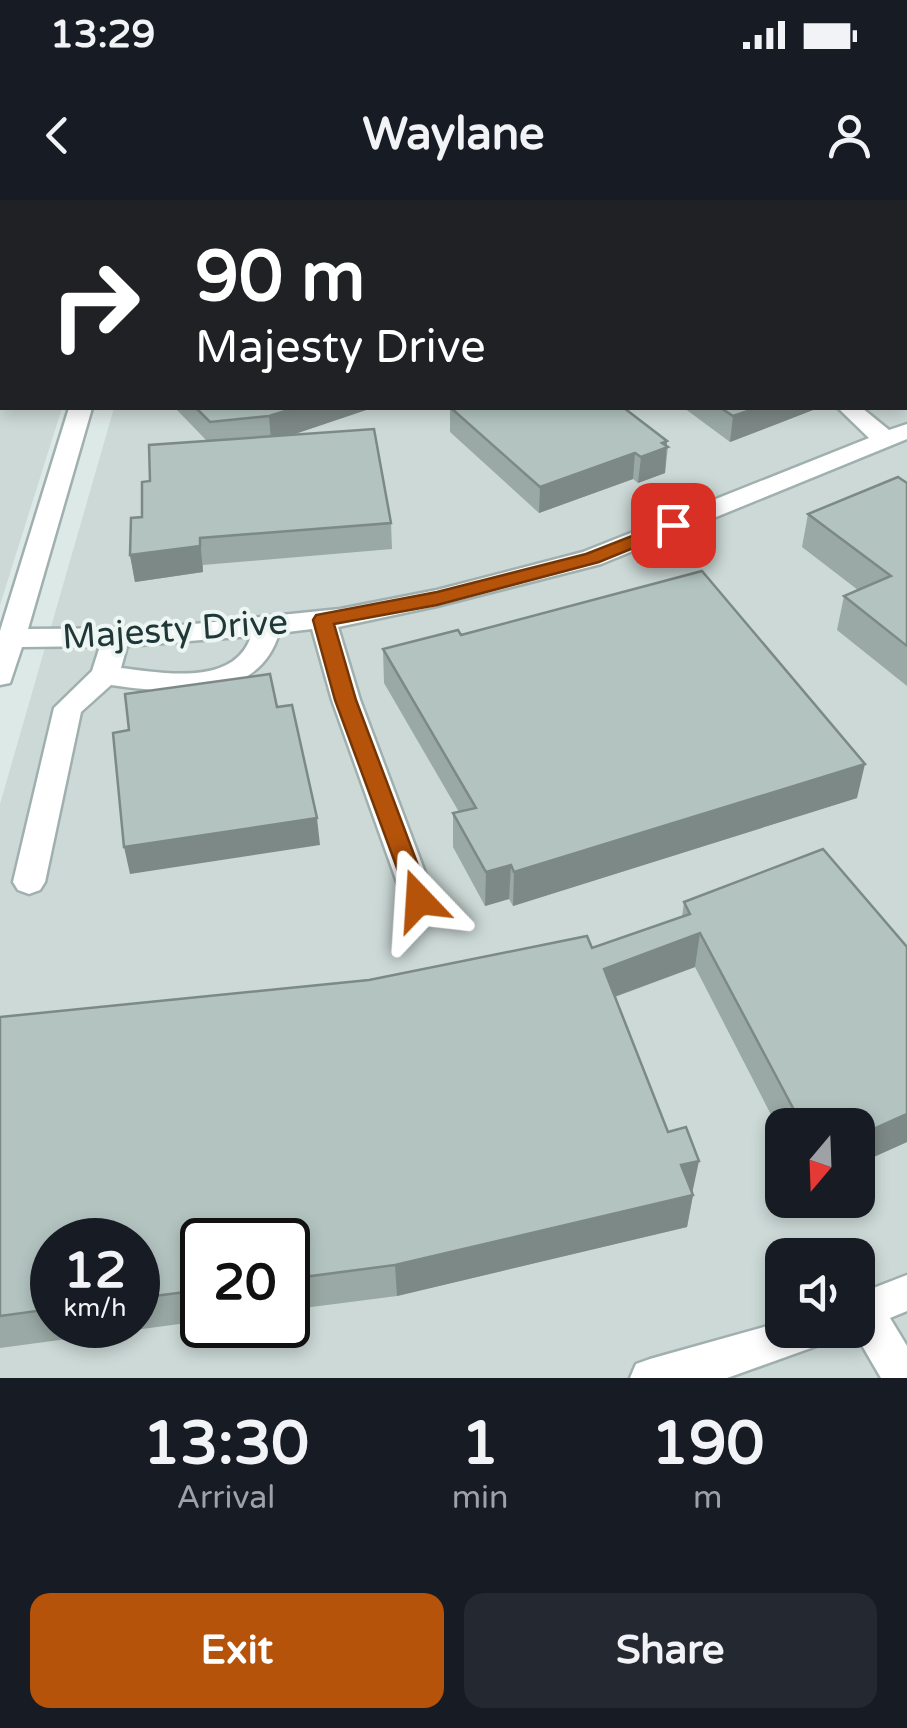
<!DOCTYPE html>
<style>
body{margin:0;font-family:"Varela Round",sans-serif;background:#242831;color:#f1f3f6;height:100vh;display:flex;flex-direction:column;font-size:38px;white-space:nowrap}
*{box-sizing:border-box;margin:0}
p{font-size:32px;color:#9ea1a6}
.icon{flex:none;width:55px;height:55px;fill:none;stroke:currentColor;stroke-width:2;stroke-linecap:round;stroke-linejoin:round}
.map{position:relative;height:1178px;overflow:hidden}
.panel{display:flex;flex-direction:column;background:#171b24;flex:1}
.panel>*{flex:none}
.guide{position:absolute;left:0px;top:0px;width:908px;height:210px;box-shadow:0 5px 15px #0003;background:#202124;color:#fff;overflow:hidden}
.needle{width:65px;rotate:199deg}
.fabs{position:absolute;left:765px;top:908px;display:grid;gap:20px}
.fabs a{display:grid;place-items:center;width:110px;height:110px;border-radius:20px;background:#171b24;box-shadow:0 5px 15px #0003;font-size:50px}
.speed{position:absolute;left:30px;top:1018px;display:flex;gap:20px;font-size:50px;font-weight:700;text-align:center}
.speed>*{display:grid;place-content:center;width:130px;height:130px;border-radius:50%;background:#171b24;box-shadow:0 5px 15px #0003;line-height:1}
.speed small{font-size:25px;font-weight:400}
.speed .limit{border:5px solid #111;border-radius:15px;background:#fff;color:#111}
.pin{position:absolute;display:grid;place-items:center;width:85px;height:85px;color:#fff;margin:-42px;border-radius:20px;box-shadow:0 5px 15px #0006}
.me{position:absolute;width:110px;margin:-55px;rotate:340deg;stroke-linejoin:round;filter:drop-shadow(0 0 8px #0008)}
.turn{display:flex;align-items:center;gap:35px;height:210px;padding:0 30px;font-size:45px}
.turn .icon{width:130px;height:130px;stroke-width:2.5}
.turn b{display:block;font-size:70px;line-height:85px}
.eta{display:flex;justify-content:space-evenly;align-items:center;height:170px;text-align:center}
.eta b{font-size:60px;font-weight:800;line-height:70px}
.action{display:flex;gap:20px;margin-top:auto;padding:20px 30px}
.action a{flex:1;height:115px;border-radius:20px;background:#b45309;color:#fff;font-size:40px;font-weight:800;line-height:115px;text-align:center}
.action a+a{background:#242831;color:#f1f3f6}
.status{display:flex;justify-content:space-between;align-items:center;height:70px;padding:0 50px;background:#171b24;direction:ltr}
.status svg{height:28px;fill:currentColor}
header{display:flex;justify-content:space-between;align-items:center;height:130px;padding:0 30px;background:#171b24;font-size:45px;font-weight:800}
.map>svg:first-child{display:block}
</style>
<div class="status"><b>13:29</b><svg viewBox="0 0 49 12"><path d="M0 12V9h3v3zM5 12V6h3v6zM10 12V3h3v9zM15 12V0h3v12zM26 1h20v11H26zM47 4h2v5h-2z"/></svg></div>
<header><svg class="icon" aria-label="back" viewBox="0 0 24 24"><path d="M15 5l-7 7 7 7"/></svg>Waylane<svg class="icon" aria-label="person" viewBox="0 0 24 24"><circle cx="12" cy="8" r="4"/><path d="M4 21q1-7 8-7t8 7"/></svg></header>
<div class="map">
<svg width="907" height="1178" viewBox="0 0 907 1178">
<rect width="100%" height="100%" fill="#dde9e7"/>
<!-- built -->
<g fill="#ccd9d6" fill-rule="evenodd">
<path d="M569,0H907V1178H0V604L114,208H905V2H561ZM782,925H858V1000H782ZM52,1040H138V1125H52ZM202,1040H288V1125H202ZM782,1055H858V1130H782Z"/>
<polygon points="0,128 2,208 62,208 0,405"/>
</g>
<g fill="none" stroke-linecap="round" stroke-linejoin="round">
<!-- minor casing -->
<g stroke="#a0b0af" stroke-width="5">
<g id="minor">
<polygon points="122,0 142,0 142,2 123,2"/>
<polygon points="618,0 640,0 642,2 620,2"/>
<rect x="0" y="38" width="2" height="12"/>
<rect x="0" y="70" width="2" height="12"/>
<rect x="0" y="112" width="2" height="12"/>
<path d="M69,208H92L28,429L155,428L340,409L437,390L583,352L869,238L838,208H862L889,230L907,224V239L601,364L437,406L338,427L360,500L435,699L430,708L419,711L408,708L403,699L332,500L312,429L279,433C258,505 170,493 111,485L81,512L45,682L40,690L29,694L18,690L13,682L54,508L92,471L100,446L22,447L10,483L0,485V431ZM251,436C235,487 162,473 121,468L127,446Z"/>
<polygon points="907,1075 907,1111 890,1118 907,1146 907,1178 881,1178 853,1130 858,1130 858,1094"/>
<polygon points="782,1122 782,1130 831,1130 825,1143 727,1178 630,1178 636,1164 650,1159"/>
</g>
</g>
<!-- minor -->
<use href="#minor" fill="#fff" fill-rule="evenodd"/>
</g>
<!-- wall -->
<g fill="#9aa9a5" fill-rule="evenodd">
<polygon points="0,0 24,0 23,2 2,2 2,28 0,28"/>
<polygon points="667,0 873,0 877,2 668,2"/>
<rect x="905" y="96" width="2" height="44"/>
<polygon points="175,208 372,208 292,235 391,323 392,349 203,365 203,372 135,382 130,355 142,317 150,281 207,241"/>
<polygon points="450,208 667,247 668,247 665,273 638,283 633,279 539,313 450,232"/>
<polygon points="684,208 814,208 813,210 730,242"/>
<polygon points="907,283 907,486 837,430 844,396 858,390 802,347 808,314"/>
<polygon points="461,435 857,598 513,706 509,699 485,706 453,647 453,613 459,612 384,483 383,449"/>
<path d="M684,702L907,747V942L858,964V925H782V936L695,767L615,797L693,995L687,1027L397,1096L288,1110V1040H202V1121L0,1148V817L369,780L592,748L682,717ZM52,1040H138V1125H52Z"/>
</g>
<!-- shaded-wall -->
<g fill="#7d8986">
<polygon points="7,0 24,0 23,2 8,2"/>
<polygon points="2,137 2,176 0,183 0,143"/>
<polygon points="295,208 372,208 271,242 269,216"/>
<polygon points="757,208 814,208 813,210 730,242 733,216"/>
<polygon points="667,241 665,273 638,283 641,257 662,243"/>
<polygon points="635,253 633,279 539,313 540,287"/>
<polygon points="200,338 203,372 135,382 130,355"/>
<polygon points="865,564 857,598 513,706 514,672"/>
<polygon points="317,618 320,645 130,674 124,647"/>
<polygon points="511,665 509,699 485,706 486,672"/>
<polygon points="700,733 695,767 600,802 604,769"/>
<polygon points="907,914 907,942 858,964 858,936"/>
<polygon points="699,961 692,994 681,965"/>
<polygon points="693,995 687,1027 397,1096 395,1065"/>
</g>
<!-- building -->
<g fill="#b3c4c0" stroke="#7d8986" stroke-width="2.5">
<polygon points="585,0 620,0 624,2 574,2"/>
<polygon points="705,0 873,0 877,2 709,2"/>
<rect x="905" y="96" width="2" height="19"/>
<polygon points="196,208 295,208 269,216 210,222"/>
<polygon points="451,208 624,208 667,241 662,243 668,247 641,257 635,253 540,287"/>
<polygon points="721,208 757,208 733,216"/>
<polygon points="374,229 391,323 200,338 200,346 130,355 131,318 142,317 142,282 150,281 149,245"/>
<polygon points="898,277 907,283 907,446 844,396 891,376 808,314"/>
<polygon points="702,371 865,564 514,672 511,665 486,672 453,613 476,608 383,449 458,430 461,435"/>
<polygon points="270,474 277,507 292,505 317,618 124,647 113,533 129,530 125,494"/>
<polygon points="823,649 907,747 907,914 858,936 858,925 802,925 700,733 604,769 668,932 686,927 699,961 681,965 693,995 395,1065 288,1079 288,1040 202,1040 202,1090 138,1098 138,1040 52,1040 52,1109 0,1116 0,817 369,780 587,736 592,748 690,714 684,702"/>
</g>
<!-- route -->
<polygon fill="#b45309" stroke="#753606" stroke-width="2.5" points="673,320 680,321 680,329 599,362 437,405 334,424 356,500 431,700 428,706 411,706 335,500 313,420 316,415 437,392 586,354"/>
<g text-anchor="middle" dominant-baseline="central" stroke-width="8" stroke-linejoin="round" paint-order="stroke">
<!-- street labels -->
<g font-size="35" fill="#1f3837" stroke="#eef6f4">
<text transform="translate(175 430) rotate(-4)">Majesty Drive</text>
</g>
</g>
</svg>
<div class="fabs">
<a><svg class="needle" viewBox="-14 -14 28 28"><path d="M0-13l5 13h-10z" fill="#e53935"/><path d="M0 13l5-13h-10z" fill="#9ea1a6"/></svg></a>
<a><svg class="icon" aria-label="sound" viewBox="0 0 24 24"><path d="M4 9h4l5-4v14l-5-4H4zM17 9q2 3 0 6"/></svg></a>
</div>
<div class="speed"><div>12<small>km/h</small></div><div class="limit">20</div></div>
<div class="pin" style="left:673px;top:325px;background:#d93025"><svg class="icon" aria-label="arrive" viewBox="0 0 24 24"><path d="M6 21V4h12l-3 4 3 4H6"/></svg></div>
<svg class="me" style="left:419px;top:700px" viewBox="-20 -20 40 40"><path d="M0-17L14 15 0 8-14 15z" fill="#b45309" stroke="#fff" stroke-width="4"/></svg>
<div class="guide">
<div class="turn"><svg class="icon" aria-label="right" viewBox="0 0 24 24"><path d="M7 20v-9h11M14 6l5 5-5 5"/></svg><div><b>90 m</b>Majesty Drive</div></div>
</div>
</div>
<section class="panel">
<div class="eta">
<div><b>13:30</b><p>Arrival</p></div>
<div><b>1</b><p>min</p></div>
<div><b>190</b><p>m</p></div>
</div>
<div class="action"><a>Exit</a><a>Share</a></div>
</section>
